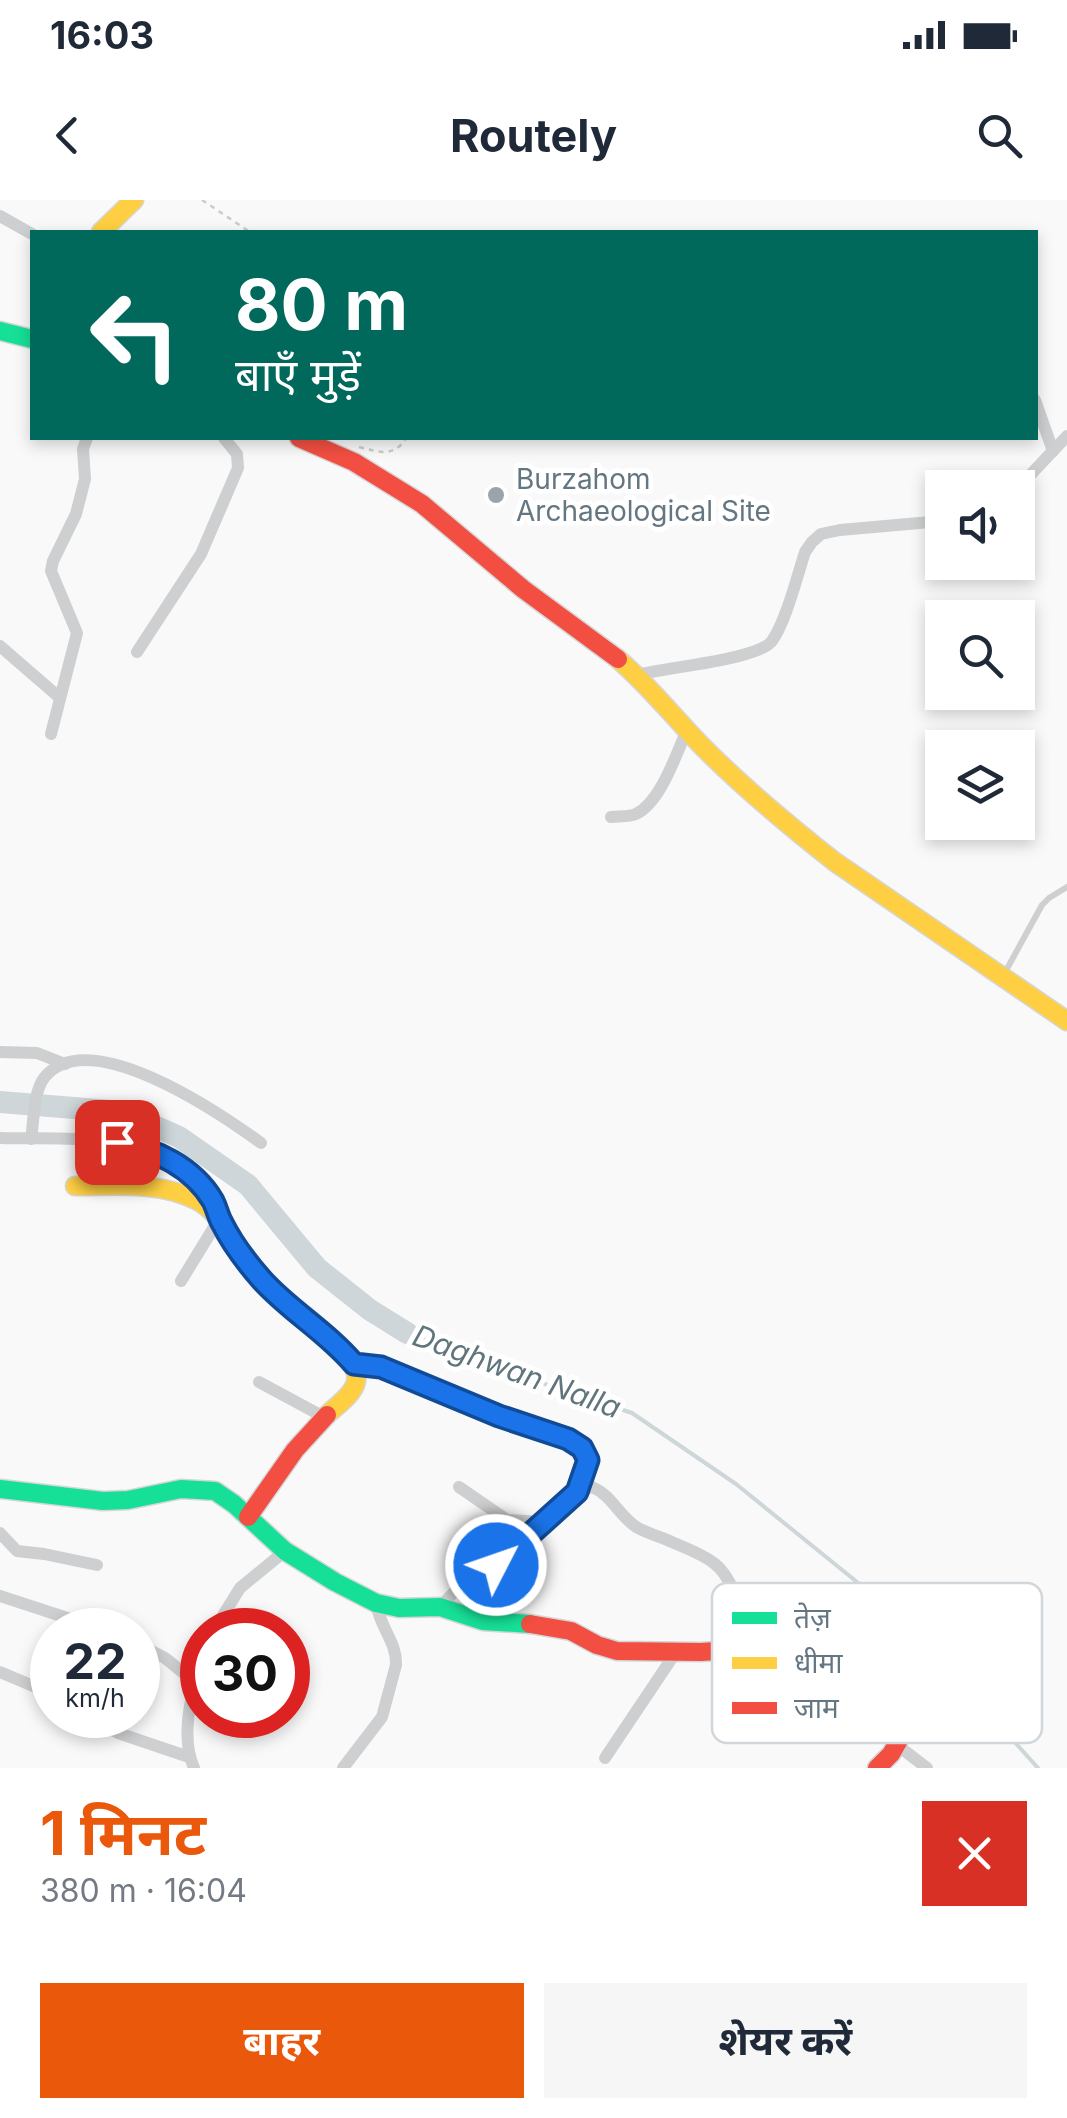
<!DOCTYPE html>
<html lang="hi">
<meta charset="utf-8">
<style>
body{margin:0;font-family:Inter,"Noto Sans Devanagari",sans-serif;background:#f6f6f7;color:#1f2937;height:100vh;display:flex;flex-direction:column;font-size:38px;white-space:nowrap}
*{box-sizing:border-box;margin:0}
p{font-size:32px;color:#747a83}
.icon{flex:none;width:55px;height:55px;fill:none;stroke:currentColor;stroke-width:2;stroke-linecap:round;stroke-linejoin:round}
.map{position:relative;height:1568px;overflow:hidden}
.side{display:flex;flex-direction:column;background:#fff;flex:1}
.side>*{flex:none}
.guide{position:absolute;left:30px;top:30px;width:1008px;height:210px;border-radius:0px;box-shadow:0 5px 15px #0003;background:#00695c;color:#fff;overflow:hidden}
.tools{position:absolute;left:925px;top:270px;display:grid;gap:20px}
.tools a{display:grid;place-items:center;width:110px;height:110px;border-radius:0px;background:#fff;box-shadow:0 5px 15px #0003;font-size:50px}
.speed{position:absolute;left:30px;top:1408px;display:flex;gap:20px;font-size:50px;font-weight:700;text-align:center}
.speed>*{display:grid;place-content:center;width:130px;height:130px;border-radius:50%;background:#fff;box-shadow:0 5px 15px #0003;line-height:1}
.speed small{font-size:25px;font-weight:400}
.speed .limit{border:15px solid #d22;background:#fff;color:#111}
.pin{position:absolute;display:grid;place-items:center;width:85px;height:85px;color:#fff;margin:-42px;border-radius:20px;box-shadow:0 5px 15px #0006}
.me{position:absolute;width:110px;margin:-55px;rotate:49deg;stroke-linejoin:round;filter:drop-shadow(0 0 8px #0008)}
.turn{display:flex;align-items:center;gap:35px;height:210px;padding:0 40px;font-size:45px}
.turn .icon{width:130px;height:130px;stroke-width:2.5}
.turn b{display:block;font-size:70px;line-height:85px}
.round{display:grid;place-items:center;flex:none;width:105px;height:105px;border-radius:0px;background:#f6f6f7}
.overview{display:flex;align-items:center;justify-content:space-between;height:170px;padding:0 40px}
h1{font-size:60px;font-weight:700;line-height:75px;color:#ea580c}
.button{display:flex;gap:20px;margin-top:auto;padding:20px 40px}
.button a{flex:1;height:115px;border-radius:0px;background:#ea580c;color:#fff;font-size:40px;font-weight:700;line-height:115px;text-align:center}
.button a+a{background:#f6f6f7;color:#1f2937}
.status{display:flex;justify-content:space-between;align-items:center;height:70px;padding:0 50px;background:#fff;direction:ltr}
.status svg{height:28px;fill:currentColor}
header{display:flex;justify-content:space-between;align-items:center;height:130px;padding:0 40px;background:#fff;font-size:45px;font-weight:700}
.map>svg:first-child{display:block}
</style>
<div class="status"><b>16:03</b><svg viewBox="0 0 49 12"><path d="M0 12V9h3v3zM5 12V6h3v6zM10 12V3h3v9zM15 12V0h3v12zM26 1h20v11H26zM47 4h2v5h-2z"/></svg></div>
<header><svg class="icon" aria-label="back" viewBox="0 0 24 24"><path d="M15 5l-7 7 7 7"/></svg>Routely<svg class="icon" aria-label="search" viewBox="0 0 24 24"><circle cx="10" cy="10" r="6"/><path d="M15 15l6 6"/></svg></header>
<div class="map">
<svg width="1067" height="1568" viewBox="0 0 1067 1568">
<rect width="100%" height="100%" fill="#f9f9f9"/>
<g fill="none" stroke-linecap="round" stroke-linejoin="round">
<!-- stream -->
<polyline stroke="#ced6d9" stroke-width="4" points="407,1133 527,1178 632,1213 736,1284 878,1399 965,1487 1038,1568"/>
<!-- river -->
<polyline stroke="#ced6d9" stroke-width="22" points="0,902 123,912 179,937 248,985 317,1068 370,1110 407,1133"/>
<!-- fast casing -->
<g stroke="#d5d6d7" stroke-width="21">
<g id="fast">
<polyline points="0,131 32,139"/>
<polyline points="0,1289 103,1301 128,1300 181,1289 215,1291 234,1304 285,1351 335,1382 376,1403 399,1408 440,1407 483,1421 530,1424"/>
</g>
</g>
<!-- slow casing -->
<g stroke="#d5d6d7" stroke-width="21">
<g id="slow">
<polyline points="101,32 134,0"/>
<path d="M618,459C648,485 672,515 699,543C741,586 788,625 835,662L1067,821"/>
<path d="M75,986C115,986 159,981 196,1000C220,1012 230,1038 244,1058C252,1069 261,1078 270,1087C291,1107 351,1146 356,1173C360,1191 338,1204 327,1215"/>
</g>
</g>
<!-- jam casing -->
<g stroke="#d5d6d7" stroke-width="21">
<g id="jam">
<polyline points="299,238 354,262 422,304 523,389 618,459"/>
<polyline points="248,1317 295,1250 327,1215"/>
<polyline points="530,1424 571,1431 597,1445 617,1451 701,1452 750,1449 772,1445 787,1447 839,1467 885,1499 899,1525 898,1542 891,1554 877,1568"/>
</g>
</g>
<!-- path -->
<g stroke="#cbcccd" stroke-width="2.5" stroke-dasharray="5 5" stroke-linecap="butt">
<polyline points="202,0 250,32"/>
<path d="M359,247C379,252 394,258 406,238"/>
</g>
<!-- lane -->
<polyline stroke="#cecfd0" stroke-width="6" points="1003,776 1042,705 1049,698 1067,687"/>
<!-- street -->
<g stroke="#cecfd0" stroke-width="12">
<polyline points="0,16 32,34"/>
<polyline points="1035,200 1053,251"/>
<polyline points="1018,288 1067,236"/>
<polyline points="0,446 60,498"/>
<polyline points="137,452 201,354 238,268 237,254 224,238"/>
<path d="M637,475C665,467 758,460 772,441C786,421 797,377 805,352L812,342L821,334L840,330L942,321"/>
<polyline points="51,534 77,433 51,371 53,361 76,314 85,279 83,249 87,238"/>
<path d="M611,617C619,616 629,617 636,614C661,602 676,554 687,530"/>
<polyline points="0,852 37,853 65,864"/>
<path d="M0,938C66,940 144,930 195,980C207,991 217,1002 219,1019L181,1081"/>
<path d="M31,939C34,921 33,893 44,878C88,822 221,914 261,943"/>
<path d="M354,1163L381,1167L499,1216L577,1243C595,1257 584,1274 577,1292"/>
<polyline points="259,1182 324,1217"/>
<polyline points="459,1287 507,1320 543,1322"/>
<polyline points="0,1333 17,1351 44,1354 97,1365"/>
<polyline points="0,1396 104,1430"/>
<path d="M440,1407L456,1390L510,1354L577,1292L592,1287C612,1295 620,1318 638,1328C649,1334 662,1337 674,1343C688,1349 704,1355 715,1364C736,1381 745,1424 750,1449"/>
<polyline points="214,1430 240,1388 285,1351"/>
<polyline points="138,1444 165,1458 196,1483"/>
<polyline points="0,1472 52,1494"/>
<polyline points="83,1515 118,1533 189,1557"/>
<polyline points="898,1542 901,1548 927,1568"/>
<polyline points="605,1558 676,1452"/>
<path d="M194,1568C180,1536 191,1493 202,1462"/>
<path d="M343,1568L382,1517L396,1465C397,1442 380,1428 376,1403"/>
</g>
<!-- fast -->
<use href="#fast" stroke="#16e098" stroke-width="18"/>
<!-- slow -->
<use href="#slow" stroke="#ffcf43" stroke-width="18"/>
<!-- jam -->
<use href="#jam" stroke="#f24e42" stroke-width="18"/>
</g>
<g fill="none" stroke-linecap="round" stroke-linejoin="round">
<!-- route casing -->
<g stroke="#114b97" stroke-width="25">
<path id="route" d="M117,942C155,949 193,967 213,1001C217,1009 218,1016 222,1023C232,1043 247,1063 262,1080C290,1111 327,1132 354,1164L381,1167L499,1216L568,1239L582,1248L588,1260L577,1292L496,1365"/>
</g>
<!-- route -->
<use href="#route" stroke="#1a73e8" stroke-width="18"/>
</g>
<!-- markers -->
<circle fill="#99a4ac" stroke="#fff" stroke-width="4" cx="496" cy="295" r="10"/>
<g text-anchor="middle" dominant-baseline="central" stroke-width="10" stroke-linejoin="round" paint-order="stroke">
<!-- poi labels -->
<g font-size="28" fill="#657683" stroke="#fff" text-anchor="start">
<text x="516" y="279">Burzahom<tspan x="516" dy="32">Archaeological Site</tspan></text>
</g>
<!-- water labels -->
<g font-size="30" font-style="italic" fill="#60757c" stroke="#fff">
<text transform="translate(517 1171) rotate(20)">Daghwan Nalla</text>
</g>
</g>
<!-- legend -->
<rect x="712" y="1383" width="330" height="160" rx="15" fill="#fff" stroke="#d1d6da" stroke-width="2.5"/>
<rect x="732" y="1412" width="45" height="12" fill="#16e098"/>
<rect x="732" y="1457" width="45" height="12" fill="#ffcf43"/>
<rect x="732" y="1502" width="45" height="12" fill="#f24e42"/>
<g font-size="28" fill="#657683">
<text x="794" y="1428">तेज़</text>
<text x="794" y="1473">धीमा</text>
<text x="794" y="1518">जाम</text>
</g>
</svg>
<div class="tools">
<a><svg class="icon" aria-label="sound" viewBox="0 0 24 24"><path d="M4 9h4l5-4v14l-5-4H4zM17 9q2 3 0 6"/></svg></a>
<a><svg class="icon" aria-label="search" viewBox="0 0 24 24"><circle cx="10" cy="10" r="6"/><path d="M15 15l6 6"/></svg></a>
<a><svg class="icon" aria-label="layers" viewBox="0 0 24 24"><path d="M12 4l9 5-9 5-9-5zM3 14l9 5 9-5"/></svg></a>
</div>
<div class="speed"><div>22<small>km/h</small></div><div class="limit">30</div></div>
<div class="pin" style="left:117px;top:942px;background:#d93025"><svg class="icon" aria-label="arrive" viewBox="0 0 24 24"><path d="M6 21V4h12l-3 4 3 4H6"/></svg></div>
<svg class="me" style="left:496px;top:1365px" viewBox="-20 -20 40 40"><circle r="17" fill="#1a73e8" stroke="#fff" stroke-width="3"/><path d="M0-11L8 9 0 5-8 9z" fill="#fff"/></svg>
<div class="guide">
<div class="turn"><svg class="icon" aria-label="left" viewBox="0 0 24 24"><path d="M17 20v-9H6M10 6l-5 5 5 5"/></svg><div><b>80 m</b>बाएँ मुड़ें</div></div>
</div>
</div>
<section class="side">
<div class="overview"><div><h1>1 मिनट</h1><p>380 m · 16:04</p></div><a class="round" style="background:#d93025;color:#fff"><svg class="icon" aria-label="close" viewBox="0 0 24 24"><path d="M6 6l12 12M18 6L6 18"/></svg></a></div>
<div class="button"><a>बाहर</a><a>शेयर करें</a></div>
</section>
